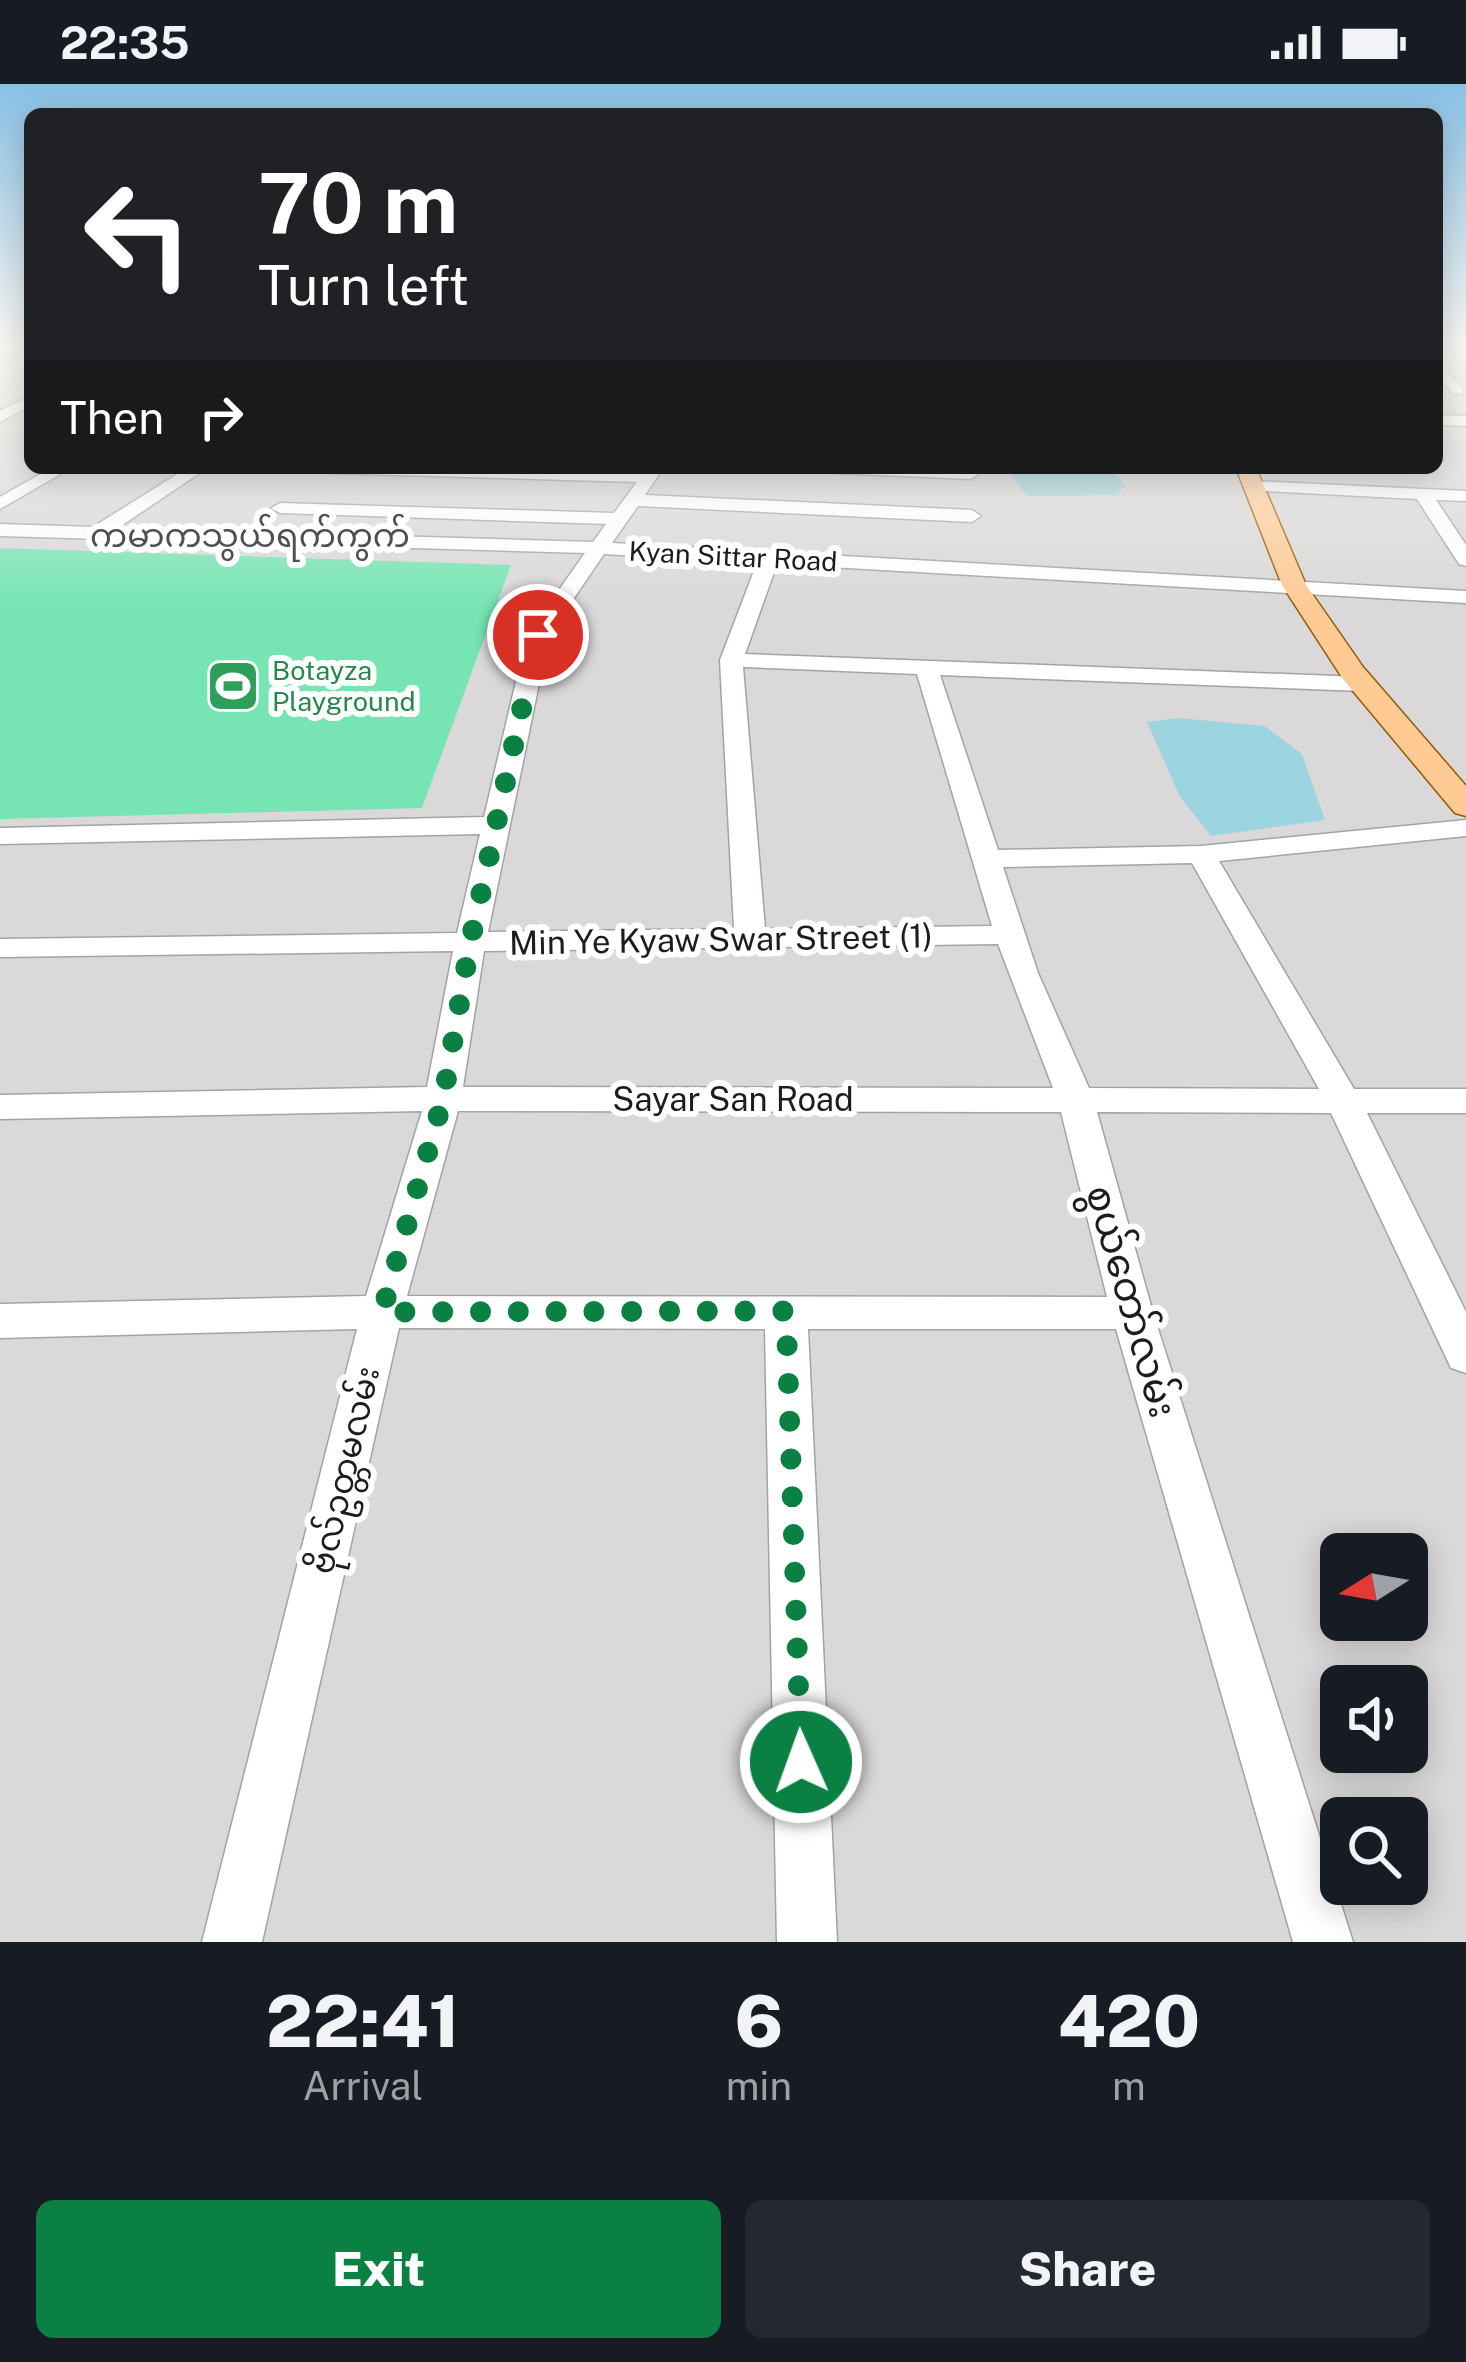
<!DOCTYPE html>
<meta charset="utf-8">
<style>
body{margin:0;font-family:"Public Sans","Noto Sans Myanmar",sans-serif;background:#242831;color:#f1f3f6;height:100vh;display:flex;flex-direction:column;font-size:45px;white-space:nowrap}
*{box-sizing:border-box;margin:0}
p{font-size:39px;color:#9ea1a6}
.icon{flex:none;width:66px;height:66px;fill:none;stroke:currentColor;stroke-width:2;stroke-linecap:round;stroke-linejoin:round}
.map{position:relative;height:1858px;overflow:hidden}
.details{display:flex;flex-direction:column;background:#171b24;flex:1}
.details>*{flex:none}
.banner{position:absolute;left:24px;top:24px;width:1419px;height:366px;border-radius:18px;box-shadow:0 6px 30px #0003;background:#202124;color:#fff;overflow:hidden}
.needle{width:78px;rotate:259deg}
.tools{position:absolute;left:1320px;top:1449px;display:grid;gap:24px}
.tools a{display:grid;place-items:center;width:108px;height:108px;border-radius:18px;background:#171b24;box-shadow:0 6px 30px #0003;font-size:60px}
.pin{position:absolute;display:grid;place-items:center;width:102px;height:102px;color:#fff;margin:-51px;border:6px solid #fff;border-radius:50%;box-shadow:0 3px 12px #0007}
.me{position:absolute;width:132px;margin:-66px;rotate:358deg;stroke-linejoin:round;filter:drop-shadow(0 0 9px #0008)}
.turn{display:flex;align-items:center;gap:42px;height:252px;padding:0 36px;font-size:54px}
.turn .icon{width:156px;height:156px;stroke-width:2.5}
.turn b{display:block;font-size:84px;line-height:102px}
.then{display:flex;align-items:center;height:114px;padding:0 36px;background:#0003;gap:24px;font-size:45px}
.eta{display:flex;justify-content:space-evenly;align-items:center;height:204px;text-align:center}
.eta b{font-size:72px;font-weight:800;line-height:84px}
.action{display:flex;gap:24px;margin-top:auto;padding:24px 36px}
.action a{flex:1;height:138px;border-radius:18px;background:#0b8043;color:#fff;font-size:48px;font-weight:800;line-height:138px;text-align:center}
.action a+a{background:#242831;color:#f1f3f6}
.status{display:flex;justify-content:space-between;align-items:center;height:84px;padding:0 60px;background:#171b24;direction:ltr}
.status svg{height:33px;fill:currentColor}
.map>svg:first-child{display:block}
</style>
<div class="status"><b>22:35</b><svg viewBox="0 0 49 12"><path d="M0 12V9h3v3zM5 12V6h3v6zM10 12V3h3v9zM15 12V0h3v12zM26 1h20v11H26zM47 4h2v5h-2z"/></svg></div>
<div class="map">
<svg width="1466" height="1858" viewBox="0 0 1466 1858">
<rect width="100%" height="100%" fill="#eee9e0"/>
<!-- residential -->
<path fill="#dad8d8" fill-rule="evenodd" d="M0,264H30V384H1437V264H1466V1858H0ZM1341,1470H1407V1536H1341ZM1341,1602H1407V1668H1341ZM1341,1734H1407V1800H1341Z"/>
<!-- pitch -->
<polygon fill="#77e4b3" points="0,464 511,481 422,724 0,735"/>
<!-- water -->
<g fill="#9cd5e0">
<polygon points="1005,384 1111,384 1125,402 1116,411 1027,412"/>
<polygon points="1178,634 1264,642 1302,670 1325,736 1211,752 1180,713 1147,638"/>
</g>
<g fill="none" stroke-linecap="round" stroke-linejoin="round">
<!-- minor casing -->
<g stroke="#a3a3a3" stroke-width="3">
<g id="minor">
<polygon points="22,264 20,267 0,275 0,266"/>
<polygon points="1437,279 1463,304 1463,310 1453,310 1437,292"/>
<polygon points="30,312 30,322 0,338 0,327"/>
<polygon points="1437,331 1466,332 1466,342 1437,341"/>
<polygon points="51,384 71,384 0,425 0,413"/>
<path d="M187,384H207L118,444L593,458L606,440L280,429L271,424L280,419L614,429L637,398L329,389L321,384L644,388L663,384L645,411L972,426L981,432L972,438L638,422L612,459L1466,507V519L777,480L745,570L1362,593L1374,600L1362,607L940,591L998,766L1201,762L1466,736V752L1219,777L1354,1005H1466V1029H1367L1466,1228V1289L1451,1284L1331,1029L1097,1028L1153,1229L1353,1858H1293L1116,1245H808L837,1858H777L765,1245L399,1244L262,1858H202L357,1245L0,1254V1220L366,1212L422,1027L0,1035V1011L427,1003L453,867L0,873V855L457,849L480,750L0,760V744L484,733L527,551L585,469L0,452V440L93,443ZM604,470L757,479L720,576L734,845L488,848L549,551ZM743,583L917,590L992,842L765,845ZM1192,779L1319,1005L1089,1004L1038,889L1003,783ZM998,860L1053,1004L463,1003L484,867ZM458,1027L1061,1028L1107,1213L407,1212Z"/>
<polygon points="826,384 950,384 979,390 970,395 834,389"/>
<polygon points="1253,397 1466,407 1466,417 1436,416 1466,461 1466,482 1459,480 1417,415 1247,406 1247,398"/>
</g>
</g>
<!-- major casing -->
<g stroke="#935a00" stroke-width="3">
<polygon id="major" points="1236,384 1256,384 1306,501 1363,583 1466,702 1466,732 1455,729 1343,595 1282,501"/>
</g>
<!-- minor -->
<use href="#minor" fill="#fff" fill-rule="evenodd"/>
<!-- major -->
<use href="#major" fill="#ffca94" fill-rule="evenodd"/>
</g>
<!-- sky -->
<linearGradient id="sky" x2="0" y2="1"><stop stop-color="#89c1e5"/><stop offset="0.5" stop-color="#f7f5f1"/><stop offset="1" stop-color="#f7f5f1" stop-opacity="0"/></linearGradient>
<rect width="1466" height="524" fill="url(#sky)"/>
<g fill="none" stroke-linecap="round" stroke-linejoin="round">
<!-- route -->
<polyline stroke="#0b8043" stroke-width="21" stroke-dasharray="0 37.8" points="538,551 470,859 443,1015 382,1228 786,1227 801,1678"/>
</g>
<!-- icons -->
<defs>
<g id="stadium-square" transform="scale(2.7)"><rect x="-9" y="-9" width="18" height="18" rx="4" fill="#2e9e5b" stroke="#fff"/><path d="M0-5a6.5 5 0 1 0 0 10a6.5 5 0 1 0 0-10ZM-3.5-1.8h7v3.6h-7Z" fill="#fff"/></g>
</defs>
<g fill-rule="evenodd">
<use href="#stadium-square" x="233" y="602"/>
</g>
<g text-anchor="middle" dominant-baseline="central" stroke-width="12" stroke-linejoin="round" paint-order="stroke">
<!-- far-street labels -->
<g font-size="27" fill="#1c1c1c" stroke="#fff">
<text transform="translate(733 472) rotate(3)">Kyan Sittar Road</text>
</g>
<!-- far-leisure labels -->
<g font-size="27" fill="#27864d" stroke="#fff" text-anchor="start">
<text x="272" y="586">Botayza<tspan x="272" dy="31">Playground</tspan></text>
</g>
<!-- far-quarter labels -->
<g font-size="33" fill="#4f4f4f" stroke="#fff">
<text x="250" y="451">ကမာကသွယ်ရက်ကွက်</text>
</g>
<!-- street labels -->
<g font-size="33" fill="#1c1c1c" stroke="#fff">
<text transform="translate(721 855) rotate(-1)">Min Ye Kyaw Swar Street (1)</text>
<text x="733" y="1015">Sayar San Road</text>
<text transform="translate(344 1386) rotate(-77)">ဗိုလ်ဥတ္တမလမ်း</text>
</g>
<!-- near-street labels -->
<g font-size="39" fill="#1c1c1c" stroke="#fff">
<text transform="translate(1132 1217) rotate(74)">စွယ်တော်လမ်း</text>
</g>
</g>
</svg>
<div class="tools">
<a><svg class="needle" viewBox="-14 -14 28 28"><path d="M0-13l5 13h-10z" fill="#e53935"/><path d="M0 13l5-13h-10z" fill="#9ea1a6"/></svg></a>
<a><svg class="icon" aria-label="sound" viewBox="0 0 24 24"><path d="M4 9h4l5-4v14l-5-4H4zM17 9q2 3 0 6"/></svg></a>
<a><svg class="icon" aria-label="search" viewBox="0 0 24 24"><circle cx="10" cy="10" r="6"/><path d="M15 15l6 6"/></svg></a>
</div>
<div class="pin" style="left:538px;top:551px;background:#d93025"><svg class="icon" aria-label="arrive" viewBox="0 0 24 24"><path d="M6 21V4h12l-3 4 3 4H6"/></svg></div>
<svg class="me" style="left:801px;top:1678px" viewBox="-20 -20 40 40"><circle r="17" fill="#0b8043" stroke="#fff" stroke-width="3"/><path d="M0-11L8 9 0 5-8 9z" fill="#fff"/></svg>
<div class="banner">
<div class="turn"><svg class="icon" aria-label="left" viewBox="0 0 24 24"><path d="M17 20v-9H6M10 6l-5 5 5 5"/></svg><div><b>70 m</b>Turn left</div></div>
<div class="then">Then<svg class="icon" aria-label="right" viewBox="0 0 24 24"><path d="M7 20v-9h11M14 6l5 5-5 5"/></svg></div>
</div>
</div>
<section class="details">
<div class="eta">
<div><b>22:41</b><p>Arrival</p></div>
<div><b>6</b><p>min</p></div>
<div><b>420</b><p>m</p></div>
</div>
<div class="action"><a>Exit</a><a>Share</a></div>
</section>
